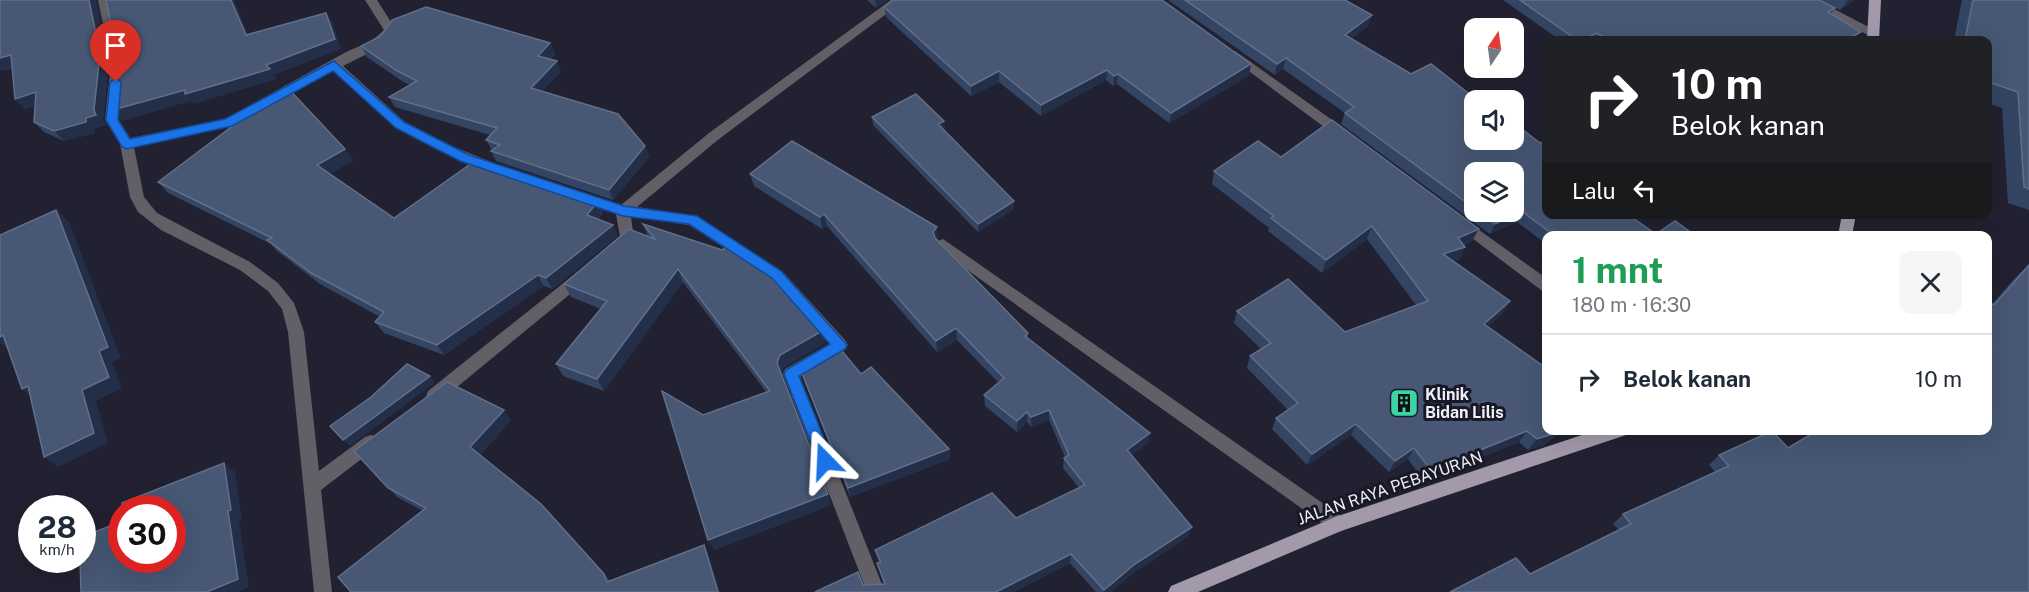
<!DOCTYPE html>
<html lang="id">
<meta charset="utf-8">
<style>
body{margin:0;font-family:"Public Sans",sans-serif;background:#f6f6f7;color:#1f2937;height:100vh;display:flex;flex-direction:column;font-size:22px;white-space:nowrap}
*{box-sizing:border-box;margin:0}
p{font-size:20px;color:#747a83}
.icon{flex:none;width:33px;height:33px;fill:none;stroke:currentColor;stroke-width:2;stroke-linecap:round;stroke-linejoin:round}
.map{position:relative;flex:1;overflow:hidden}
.details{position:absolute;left:1542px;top:231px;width:450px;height:204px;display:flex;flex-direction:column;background:#fff;border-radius:12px;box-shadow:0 6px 24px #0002}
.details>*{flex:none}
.guide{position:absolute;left:1542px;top:36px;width:450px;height:183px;border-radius:12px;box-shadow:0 6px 24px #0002;background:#202124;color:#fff;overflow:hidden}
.needle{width:39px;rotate:13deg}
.controls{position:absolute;left:1464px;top:18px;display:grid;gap:12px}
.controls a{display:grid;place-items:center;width:60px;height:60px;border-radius:12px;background:#fff;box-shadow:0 6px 24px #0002;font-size:30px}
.speed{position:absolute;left:18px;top:495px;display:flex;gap:12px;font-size:30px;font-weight:700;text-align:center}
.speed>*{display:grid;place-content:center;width:78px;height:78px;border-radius:50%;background:#fff;box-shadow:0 6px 24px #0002;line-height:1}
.speed small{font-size:15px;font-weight:400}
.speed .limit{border:9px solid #d22;background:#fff;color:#111}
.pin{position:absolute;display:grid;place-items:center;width:51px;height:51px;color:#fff;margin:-62px -26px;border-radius:50% 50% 50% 0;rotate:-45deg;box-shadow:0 0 6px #0007}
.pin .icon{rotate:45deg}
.me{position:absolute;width:66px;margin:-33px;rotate:339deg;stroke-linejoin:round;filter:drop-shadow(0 0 4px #0008)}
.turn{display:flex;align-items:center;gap:21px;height:126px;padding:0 30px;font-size:27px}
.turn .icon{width:78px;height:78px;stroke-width:2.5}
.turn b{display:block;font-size:42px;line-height:51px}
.then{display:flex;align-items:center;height:57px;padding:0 30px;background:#0003;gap:12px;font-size:22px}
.round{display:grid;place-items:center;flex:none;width:63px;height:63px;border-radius:12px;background:#f6f6f7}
.overview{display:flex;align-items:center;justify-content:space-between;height:102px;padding:0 30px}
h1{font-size:36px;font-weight:700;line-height:45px;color:#1e9e55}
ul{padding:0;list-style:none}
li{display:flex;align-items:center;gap:18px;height:90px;padding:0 30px;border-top:2px solid #e0e1e3}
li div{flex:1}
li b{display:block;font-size:22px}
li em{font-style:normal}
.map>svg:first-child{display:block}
</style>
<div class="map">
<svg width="2029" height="592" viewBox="0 0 2029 592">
<rect width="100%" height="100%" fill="#212131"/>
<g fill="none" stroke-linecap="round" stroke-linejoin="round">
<!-- minor -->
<g fill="#625f66" fill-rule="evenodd">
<polygon points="98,0 110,0 123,63 119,120 130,138 225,119 348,51 372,41 384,30 365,0 377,0 396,30 385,45 343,66 405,122 447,144 496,164 498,168 491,173 486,172 437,150 395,128 333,71 233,126 134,147 144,197 157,213 250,262 278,283 294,303 304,332 319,471 365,437 371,435 377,437 379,442 377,447 321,490 332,592 314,592 288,332 282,309 268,291 240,270 161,230 138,212 130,197 120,144 105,120 111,63"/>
<path d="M891,0H905L719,139L637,207L697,216L782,271L845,340L848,345L845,350L800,377L885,592H867L783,374L785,369L829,344L772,279L689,225L631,217L634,239C630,247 622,253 613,250L611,246L620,237L616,214L575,201L573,197L580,192L621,205L709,133Z"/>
<polygon points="1801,0 1817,0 1880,33 1874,37 1870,36"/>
<polygon points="1235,51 1349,132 1351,135 1349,138 1339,138 1231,58 1229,55"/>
<polygon points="1461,217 1546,278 1546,292 1541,290 1456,226 1454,222"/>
<polygon points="943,239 1344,518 1347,524 1344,530 1338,532 1332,530 938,249 936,245 938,241"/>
<polygon points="581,271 586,273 588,277 586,281 440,401 434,403 428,401 426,396 428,391 576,273"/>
</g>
<!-- major -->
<g fill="#a29aaa" fill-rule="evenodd">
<polygon points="1869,0 1881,0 1879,40 1867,40"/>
<polygon points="1842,214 1856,214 1852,236 1838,236"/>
<polygon points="1597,430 1628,430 1626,435 1620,437 1341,531 1198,592 1168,592 1171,586 1338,516"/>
</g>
</g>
<!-- wall -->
<g fill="#334563" fill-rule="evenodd">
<polygon points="0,0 96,0 109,63 103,120 106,125 95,128 95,133 64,141 44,132 34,122 35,106 25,109 15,99 12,68 0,70"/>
<polygon points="867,0 888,0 876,8"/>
<path d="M1168,0H1345L1372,15L1368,26L1351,39L1546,214L1656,234L1696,236H1546V244L1517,222L1490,234L1341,124L1345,113L1283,69L1275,75ZM1474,172L1514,212H1474Z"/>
<polygon points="1503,0 1820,0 1835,8 1831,14 1861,32 1854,40 1560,40"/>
<polygon points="1822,0 1855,0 1840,10"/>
<polygon points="1962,0 2029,0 2029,210 2008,203 2002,108 1988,103 1988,40 1954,40"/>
<polygon points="884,7 1251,64 1249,75 1169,123 1117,84 1113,86 1106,80 1041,116 999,82 971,96 886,17"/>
<polygon points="550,43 555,54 550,59 561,71 542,91 645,146 649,157 613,200 496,161 491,151 492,150 486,140 490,135 395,107 389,97 410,85 402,81 367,57 361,46"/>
<polygon points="872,117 944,121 945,129 944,130 1014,209 978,232 873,125"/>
<polygon points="345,149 353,160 330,174 394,218 598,201 603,212 598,219 613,225 618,236 552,289 544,286 444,355 384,333 375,322 380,317 320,284 277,251 271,244 168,193 158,182"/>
<polygon points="1281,157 1472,241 1464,245 1465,247 1459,260 1454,261 1503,313 1488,326 1546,430 1563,430 1544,445 1528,450 1519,442 1424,481 1408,459 1389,472 1351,435 1307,465 1272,429 1276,418 1288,410 1247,368 1250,356 1261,349 1234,323 1237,311 1345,332 1416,305 1367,239 1322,273 1268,231 1269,228 1212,184 1214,171"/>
<polygon points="750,174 938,238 937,240 1028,333 1028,339 1148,443 1132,455 1189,536 1133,573 1111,592 1096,592 1070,563 1014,592 815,592 863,585 884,584 877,563 879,563 875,550 1016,518 1079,488 1063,468 1064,458 1065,457 1049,420 1031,427 1027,422 1017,432 985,406 984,395 999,383 957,340 937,352 827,226 822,229 754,186"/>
<polygon points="643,224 736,254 825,343 784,367 781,374 828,494 831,505 714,550 703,415 766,392 683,282 604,391 563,376 556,364 601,309 571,297 564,284 648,237"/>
<polygon points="2029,265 2029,592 1619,530 1613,524 1623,514 1715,472 1709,465 1719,455 1788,448 1988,430 1988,301 1992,304 2016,277"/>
<polygon points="800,368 861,374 949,449 950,459 850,497 803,378"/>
<polygon points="511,420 480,455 604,574 610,581 704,545 708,554 720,592 351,592 423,511 397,497 354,451"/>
</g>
<!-- shaded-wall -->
<g fill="#232f48">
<polygon points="89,0 96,0 109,63 103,120 106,125 95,128 95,133 64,141 54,131 86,118 94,110"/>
<polygon points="231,0 234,0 253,46 246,35"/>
<polygon points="875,0 888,0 876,8"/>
<polygon points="1848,0 1855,0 1840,10"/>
<polygon points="326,13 333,23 341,49 274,75 277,79 194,104 191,101 122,121 113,110 266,65"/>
<polygon points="1372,15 1368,26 1342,46 1345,35"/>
<polygon points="1861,32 1854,40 1845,40"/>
<polygon points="1597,33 1593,40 1582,40"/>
<polygon points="550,43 555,54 543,66 538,56"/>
<polygon points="11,55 21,65 0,70 0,58"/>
<polygon points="1286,58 1283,69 1275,75 1277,64"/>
<polygon points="557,61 561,71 535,98 531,88"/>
<polygon points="1251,64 1249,75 1169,123 1171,113"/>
<polygon points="1107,70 1106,80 1041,116 1041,105"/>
<polygon points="999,71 999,82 971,96 971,86"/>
<polygon points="1118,74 1117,84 1113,86 1114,76"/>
<polygon points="36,92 46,103 25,109 15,99"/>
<polygon points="944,121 945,129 939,132 938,124"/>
<polygon points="645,146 649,157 613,200 609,190"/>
<polygon points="345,149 353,160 325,177 317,165"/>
<polygon points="598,201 603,212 592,226 587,215"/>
<polygon points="1014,201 1014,209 978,232 978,224"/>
<polygon points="56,210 69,222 121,358 112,362 122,388 96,401 108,443 58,467 44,457 82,390 99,351"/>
<polygon points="1523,212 1517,222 1490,234 1495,224"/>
<polygon points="824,214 827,226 822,229 820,217"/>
<polygon points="613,225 618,236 552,289 546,278"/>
<polygon points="1372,226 1367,239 1322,273 1326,260"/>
<polygon points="937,227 938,238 934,244 933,232"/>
<polygon points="1479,229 1472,241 1452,250 1458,238"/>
<polygon points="1465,247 1459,260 1437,266 1443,254"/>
<polygon points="678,269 683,282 604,391 597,379"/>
<polygon points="538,275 544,286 444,355 437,345"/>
<polygon points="1510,301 1503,313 1477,336 1484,324"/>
<polygon points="956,328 957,340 937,352 936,341"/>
<polygon points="822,331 825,343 784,367 781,375 777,363 780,355"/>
<polygon points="3,335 9,350 0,343 0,337"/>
<polygon points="430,376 435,383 350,446 343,440"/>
<polygon points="28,386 36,400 22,389"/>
<polygon points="504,410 511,420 478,457 470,447"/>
<polygon points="1049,410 1049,420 1031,427 1031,417"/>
<polygon points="1027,412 1027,422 1017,432 1017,421"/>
<polygon points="1356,424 1351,435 1307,465 1312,454"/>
<polygon points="1557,430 1563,430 1544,445 1528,450 1537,439"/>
<polygon points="1527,431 1519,442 1424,481 1431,470"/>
<polygon points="1150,433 1148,443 1125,460 1127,450"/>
<polygon points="1414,448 1408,459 1389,472 1395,461"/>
<polygon points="949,449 950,459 850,497 848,488"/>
<polygon points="224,463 235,472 242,519 239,520 249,587 238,592 207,592 228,511"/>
<polygon points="828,494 831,505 714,550 708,540"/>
<polygon points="1192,527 1189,536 1133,573 1111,592 1104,592 1104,590 1135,564"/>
<polygon points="704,545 708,554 720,592 718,592"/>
<polygon points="1071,554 1070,563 1014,592 996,592"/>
</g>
<!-- building -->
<g fill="#475774" stroke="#626f89" stroke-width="1.5">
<polygon points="0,0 89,0 100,53 94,110 96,115 86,118 86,122 54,131 34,122 36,92 15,99 11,55 0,58"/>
<polygon points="106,0 231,0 246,35 326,13 335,39 266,65 270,69 185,94 185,90 113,110 117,52"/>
<polygon points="893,0 1162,0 1251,64 1171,113 1118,74 1114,76 1107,70 1041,105 999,71 971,86 884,7"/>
<polygon points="1185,0 1345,0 1372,15 1345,35 1411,74 1431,64 1477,100 1474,100 1474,140 1514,140 1514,123 1540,143 1546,141 1546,214 1627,214 1656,234 1675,221 1696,236 1555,236 1523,212 1495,224 1479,212 1514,212 1514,172 1474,172 1474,208 1345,113 1354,107 1286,58 1277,64"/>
<polygon points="1520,0 1820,0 1835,8 1828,12 1861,32 1845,40 1608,40 1597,33 1582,40 1577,40"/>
<polygon points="1973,0 2029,0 2029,189 2024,187 2018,92 1988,82 1988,40 1965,40"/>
<polygon points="426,7 550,43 538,56 557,61 531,88 618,114 645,146 609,190 491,151 500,145 486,140 497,128 389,97 417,81 396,70 361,46 381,36 392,20"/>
<polygon points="286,86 345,149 317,165 394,218 476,160 598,201 587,215 613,225 546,278 538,275 437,345 375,322 384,312 311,273 267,240 272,238 158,182"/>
<polygon points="916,94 944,121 938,124 1014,201 978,224 872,117"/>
<polygon points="1332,120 1479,229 1458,238 1465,247 1443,254 1510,301 1484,324 1546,368 1546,430 1557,430 1553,434 1537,439 1527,431 1431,470 1414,448 1395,461 1356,424 1312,454 1276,418 1298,403 1250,356 1271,343 1237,311 1288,279 1345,332 1428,301 1372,226 1326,260 1271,218 1274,216 1214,171 1258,141 1281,157"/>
<polygon points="792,141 937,227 933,232 935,238 1028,333 1025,336 1150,433 1127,450 1192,527 1135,564 1104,590 1071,554 996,592 815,592 858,572 863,585 885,584 877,563 881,562 875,550 992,493 1016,518 1085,485 1064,458 1069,455 1049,410 1031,417 1027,412 1017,421 984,395 1004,378 956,328 936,341 824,214 820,217 750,174"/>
<polygon points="56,210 108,347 99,351 109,377 82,390 94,433 44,457 28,386 22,389 3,335 0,337 0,235"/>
<polygon points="643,224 722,250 729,246 736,254 759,263 782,290 785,288 822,331 780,355 777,363 828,494 708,540 662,391 703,415 770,391 678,269 597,379 556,364 607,301 564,284 629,229 655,239"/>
<polygon points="2029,265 2029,592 1450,592 1516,558 1530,574 1631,524 1623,514 1729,466 1719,455 1772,431 1788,448 1818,430 1988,430 1988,350 1992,347 1988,344 1988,301 1994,305"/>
<polygon points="837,345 861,374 871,367 949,449 848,488 800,368"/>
<polygon points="407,364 430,376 343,440 330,426 371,397"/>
<polygon points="447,382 504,410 470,447 541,504 604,574 607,582 704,545 718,592 351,592 338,577 426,508 388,488 354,451"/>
<polygon points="224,463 231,510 228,511 238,579 207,592 81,592 80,560 82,560 82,537 122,521 122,560 172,560 172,508 122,508 122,503"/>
</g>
<!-- route -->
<polygon fill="#1a73e8" stroke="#114b97" stroke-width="1.5" points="334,61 404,122 469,155 624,206 697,216 781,271 847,345 845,349 799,376 833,461 830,466 825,468 820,466 784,374 786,370 830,344 772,278 689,224 623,216 460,161 396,128 333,71 232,126 127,149 122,147 106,120 110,82 116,78 121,82 118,120 130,139 225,119"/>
<!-- icons -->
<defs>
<g id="building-square" transform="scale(1.5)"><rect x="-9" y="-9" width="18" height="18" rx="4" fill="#3bd4a4" stroke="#181827"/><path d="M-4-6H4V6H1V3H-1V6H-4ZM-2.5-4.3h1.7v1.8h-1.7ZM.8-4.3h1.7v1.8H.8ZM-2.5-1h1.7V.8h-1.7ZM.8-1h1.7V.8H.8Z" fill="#111"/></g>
</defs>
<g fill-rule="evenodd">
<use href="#building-square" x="1404" y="403"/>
</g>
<g text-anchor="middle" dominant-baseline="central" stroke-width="6" stroke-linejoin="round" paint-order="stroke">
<!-- poi labels -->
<g font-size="16" font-weight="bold" fill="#efeffa" stroke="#181827" text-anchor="start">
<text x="1425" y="394">Klinik<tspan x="1425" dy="18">Bidan Lilis</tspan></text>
</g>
<!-- street labels -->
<g font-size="16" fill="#efeffa" stroke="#181827">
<text transform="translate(1390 488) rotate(-19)">JALAN RAYA PEBAYURAN</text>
</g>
</g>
</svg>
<div class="controls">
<a><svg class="needle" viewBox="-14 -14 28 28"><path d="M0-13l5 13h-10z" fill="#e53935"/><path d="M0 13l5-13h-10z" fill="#747a83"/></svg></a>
<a><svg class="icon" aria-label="sound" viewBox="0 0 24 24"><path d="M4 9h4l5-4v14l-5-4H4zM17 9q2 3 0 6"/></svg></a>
<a><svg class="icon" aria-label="layers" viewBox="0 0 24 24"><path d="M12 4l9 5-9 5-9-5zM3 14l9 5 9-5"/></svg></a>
</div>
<div class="speed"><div>28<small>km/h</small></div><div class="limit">30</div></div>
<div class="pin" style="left:116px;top:82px;background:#d93025"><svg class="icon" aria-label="arrive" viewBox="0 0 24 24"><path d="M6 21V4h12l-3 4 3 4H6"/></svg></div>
<svg class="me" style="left:825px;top:461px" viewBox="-20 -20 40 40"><path d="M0-17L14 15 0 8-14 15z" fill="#1a73e8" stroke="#fff" stroke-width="4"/></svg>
<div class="guide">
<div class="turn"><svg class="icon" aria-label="right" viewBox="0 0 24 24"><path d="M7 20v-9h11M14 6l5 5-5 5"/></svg><div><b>10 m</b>Belok kanan</div></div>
<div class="then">Lalu<svg class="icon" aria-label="left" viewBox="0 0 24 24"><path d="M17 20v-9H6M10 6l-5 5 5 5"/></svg></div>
</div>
<section class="details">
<div class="overview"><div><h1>1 mnt</h1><p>180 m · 16:30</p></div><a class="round"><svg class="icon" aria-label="close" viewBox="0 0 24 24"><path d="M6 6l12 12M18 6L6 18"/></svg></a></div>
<ul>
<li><svg class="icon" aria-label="right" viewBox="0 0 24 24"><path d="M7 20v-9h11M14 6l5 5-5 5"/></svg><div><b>Belok kanan</b></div><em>10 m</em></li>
</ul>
</section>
</div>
